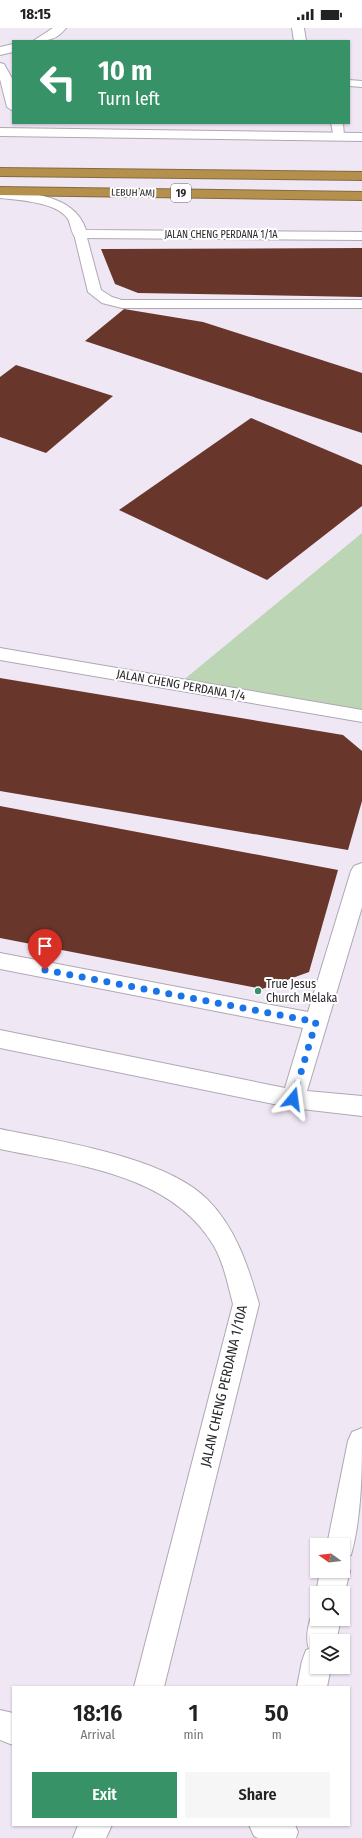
<!DOCTYPE html>
<style>
body{margin:0;font-family:"Fira Sans Condensed",sans-serif;background:#f6f6f6;color:#222;height:100vh;display:flex;flex-direction:column;font-size:15px;white-space:nowrap}
*{box-sizing:border-box;margin:0}
p{font-size:13px;color:#767676}
.icon{flex:none;width:22px;height:22px;fill:none;stroke:currentColor;stroke-width:2;stroke-linecap:round;stroke-linejoin:round}
.map{position:relative;flex:1;overflow:hidden}
.details{position:absolute;left:12px;top:1658px;width:338px;height:140px;display:flex;flex-direction:column;background:#fff;border-radius:0px;box-shadow:0 1px 3px #0004}
.details>*{flex:none}
.banner{position:absolute;left:12px;top:12px;width:338px;height:84px;border-radius:0px;box-shadow:0 1px 3px #0004;background:#389268;color:#fff;overflow:hidden}
.needle{width:26px;rotate:285deg}
.fabs{position:absolute;left:310px;top:1510px;display:grid;gap:8px}
.fabs a{display:grid;place-items:center;width:40px;height:40px;border-radius:0px;background:#fff;box-shadow:0 1px 3px #0004;font-size:20px}
.pin{position:absolute;display:grid;place-items:center;width:34px;height:34px;color:#fff;margin:-41px -17px;border-radius:50% 50% 50% 0;rotate:-45deg;box-shadow:0 0 4px #0007}
.pin .icon{rotate:45deg}
.me{position:absolute;width:44px;margin:-22px;rotate:16deg;stroke-linejoin:round;filter:drop-shadow(0 0 3px #0008)}
.turn{display:flex;align-items:center;gap:14px;height:84px;padding:0 20px;font-size:18px}
.turn .icon{width:52px;height:52px;stroke-width:2.5}
.turn b{display:block;font-size:28px;line-height:34px}
.eta{display:flex;justify-content:space-evenly;align-items:center;height:68px;text-align:center}
.eta b{font-size:24px;font-weight:600;line-height:28px}
.button{display:flex;gap:8px;margin-top:auto;padding:8px 20px}
.button a{flex:1;height:46px;border-radius:0px;background:#389268;color:#fff;font-size:16px;font-weight:600;line-height:46px;text-align:center}
.button a+a{background:#f6f6f6;color:#222}
.status{display:flex;justify-content:space-between;align-items:center;height:28px;padding:0 20px;background:#fff;direction:ltr}
.status svg{height:11px;fill:currentColor}
.map>svg:first-child{display:block}
</style>
<div class="status"><b>18:15</b><svg viewBox="0 0 49 12"><path d="M0 12V9h3v3zM5 12V6h3v6zM10 12V3h3v9zM15 12V0h3v12zM26 1h20v11H26zM47 4h2v5h-2z"/></svg></div>
<div class="map">
<svg width="362" height="1810" viewBox="0 0 362 1810">
<rect width="100%" height="100%" fill="#f0e7f4"/>
<!-- green -->
<polygon fill="#bbd5b5" points="362,505 362,685 181,654"/>
<!-- building -->
<g fill="#68362b">
<polygon points="362,220 362,269 138,265 115,256 101,221"/>
<polygon points="124,281 203,294 362,345 362,405 85,313"/>
<polygon points="16,337 113,368 46,425 0,409 0,349"/>
<polygon points="251,390 362,437 362,478 267,552 119,482"/>
<polygon points="0,650 343,707 362,723 362,773 348,822 0,763"/>
<polygon points="0,778 338,842 309,944 262,961 0,910"/>
</g>
<g fill="none" stroke-linecap="round" stroke-linejoin="round">
<!-- lane casing -->
<g stroke="#b0a7b3" stroke-width="2">
<g id="lane">
<polygon points="349,52 362,53 362,59 349,58"/>
<polygon points="331,95 343,95 344,108 342,110 334,110"/>
<polygon points="80,202 86,206 101,262 112,269 122,272 362,272 362,280 122,280 102,275 88,264 74,206"/>
</g>
</g>
<!-- street casing -->
<g stroke="#b0a7b3" stroke-width="2">
<g id="street">
<path d="M53,0H66C57,12 47,13 33,13Z"/>
<polygon points="292,0 304,0 306,13 294,13"/>
<polygon points="13,16 13,24 0,27 0,19"/>
<polygon points="0,35 4,36 13,52 13,83 7,79 0,51"/>
<polygon points="0,100 362,105 362,113 0,108"/>
<path d="M0,162C31,165 75,167 86,202L362,204V212L80,210L75,209C71,204 71,197 68,191C57,174 19,172 0,170Z"/>
<polygon points="0,620 362,682 362,694 0,632"/>
<polygon points="362,835 362,879 307,1063 362,1068 362,1088 293,1080 0,1020 0,1002 285,1060 303,1000 0,941 0,925 308,984 351,843 354,838"/>
<path d="M0,1101C58,1113 165,1129 207,1171C236,1200 248,1238 259,1276L164,1659H134L233,1276C228,1257 224,1236 214,1218C171,1145 75,1137 0,1121Z"/>
<path d="M362,1400C362,1442 362,1488 351,1527L343,1530V1517H327L348,1413L352,1404Z"/>
<polygon points="343,1532 345,1533 350,1543 343,1571 343,1565 317,1565 317,1567 316,1565 320,1543 343,1543"/>
<path d="M317,1580V1591H341L336,1613H317V1639H331L327,1659H297L302,1633L306,1622L309,1621C305,1610 308,1589 317,1580Z"/>
<polygon points="0,1682 13,1685 13,1717 0,1712"/>
<polygon points="78,1797 112,1797 106,1810 73,1810"/>
<polygon points="249,1797 295,1797 298,1804 296,1810 258,1810 254,1808"/>
</g>
</g>
<!-- highway casing -->
<g stroke="#846b40" stroke-width="2">
<g id="highway">
<polygon points="0,140 362,144 362,152 0,148"/>
<polygon points="0,159 362,164 362,172 0,167"/>
</g>
</g>
<!-- lane -->
<use href="#lane" fill="#fff" fill-rule="evenodd"/>
<!-- street -->
<use href="#street" fill="#fff" fill-rule="evenodd"/>
<!-- highway -->
<use href="#highway" fill="#b5904c" fill-rule="evenodd"/>
</g>
<g fill="none" stroke-linecap="round" stroke-linejoin="round">
<!-- route -->
<polyline stroke="#1a73e8" stroke-width="7" stroke-dasharray="0 12.6" points="45,942 316,994 293,1071"/>
</g>
<!-- markers -->
<circle fill="#389268" stroke="#fff" stroke-width="1.5" cx="258" cy="963" r="4"/>
<g text-anchor="middle" dominant-baseline="central" stroke-width="4" stroke-linejoin="round" paint-order="stroke">
<!-- far-street labels -->
<g font-size="10" fill="#2a262b" stroke="#fff">
<text transform="translate(133 165) rotate(1)">LEBUH AMJ</text>
<text x="221" y="207">JALAN CHENG PERDANA 1/1A</text>
</g>
<!-- shield labels -->
<rect fill="#fff" stroke="#6a676b" stroke-width="1" x="171" y="156" width="20" height="18" rx="3"/>
<g font-size="11" font-weight="bold" fill="#2a262b">
<text x="181" y="165">19</text>
</g>
<!-- street labels -->
<g font-size="12" fill="#2a262b" stroke="#fff">
<text transform="translate(181 657) rotate(10)">JALAN CHENG PERDANA 1/4</text>
</g>
<!-- poi labels -->
<g font-size="12" fill="#2a262b" stroke="#fff" text-anchor="start">
<text x="266" y="956">True Jesus<tspan x="266" dy="14">Church Melaka</tspan></text>
</g>
<!-- near-street labels -->
<g font-size="14" fill="#2a262b" stroke="#fff">
<text transform="translate(224 1358) rotate(-77)">JALAN CHENG PERDANA 1/10A</text>
</g>
</g>
</svg>
<div class="fabs">
<a><svg class="needle" viewBox="-14 -14 28 28"><path d="M0-13l5 13h-10z" fill="#e53935"/><path d="M0 13l5-13h-10z" fill="#767676"/></svg></a>
<a><svg class="icon" aria-label="search" viewBox="0 0 24 24"><circle cx="10" cy="10" r="6"/><path d="M15 15l6 6"/></svg></a>
<a><svg class="icon" aria-label="layers" viewBox="0 0 24 24"><path d="M12 4l9 5-9 5-9-5zM3 14l9 5 9-5"/></svg></a>
</div>
<div class="pin" style="left:45px;top:942px;background:#d93025"><svg class="icon" aria-label="arrive" viewBox="0 0 24 24"><path d="M6 21V4h12l-3 4 3 4H6"/></svg></div>
<svg class="me" style="left:293px;top:1071px" viewBox="-20 -20 40 40"><path d="M0-17L14 15 0 8-14 15z" fill="#1a73e8" stroke="#fff" stroke-width="4"/></svg>
<div class="banner">
<div class="turn"><svg class="icon" aria-label="left" viewBox="0 0 24 24"><path d="M17 20v-9H6M10 6l-5 5 5 5"/></svg><div><b>10 m</b>Turn left</div></div>
</div>
<section class="details">
<div class="eta">
<div><b>18:16</b><p>Arrival</p></div>
<div><b>1</b><p>min</p></div>
<div><b>50</b><p>m</p></div>
</div>
<div class="button"><a>Exit</a><a>Share</a></div>
</section>
</div>
